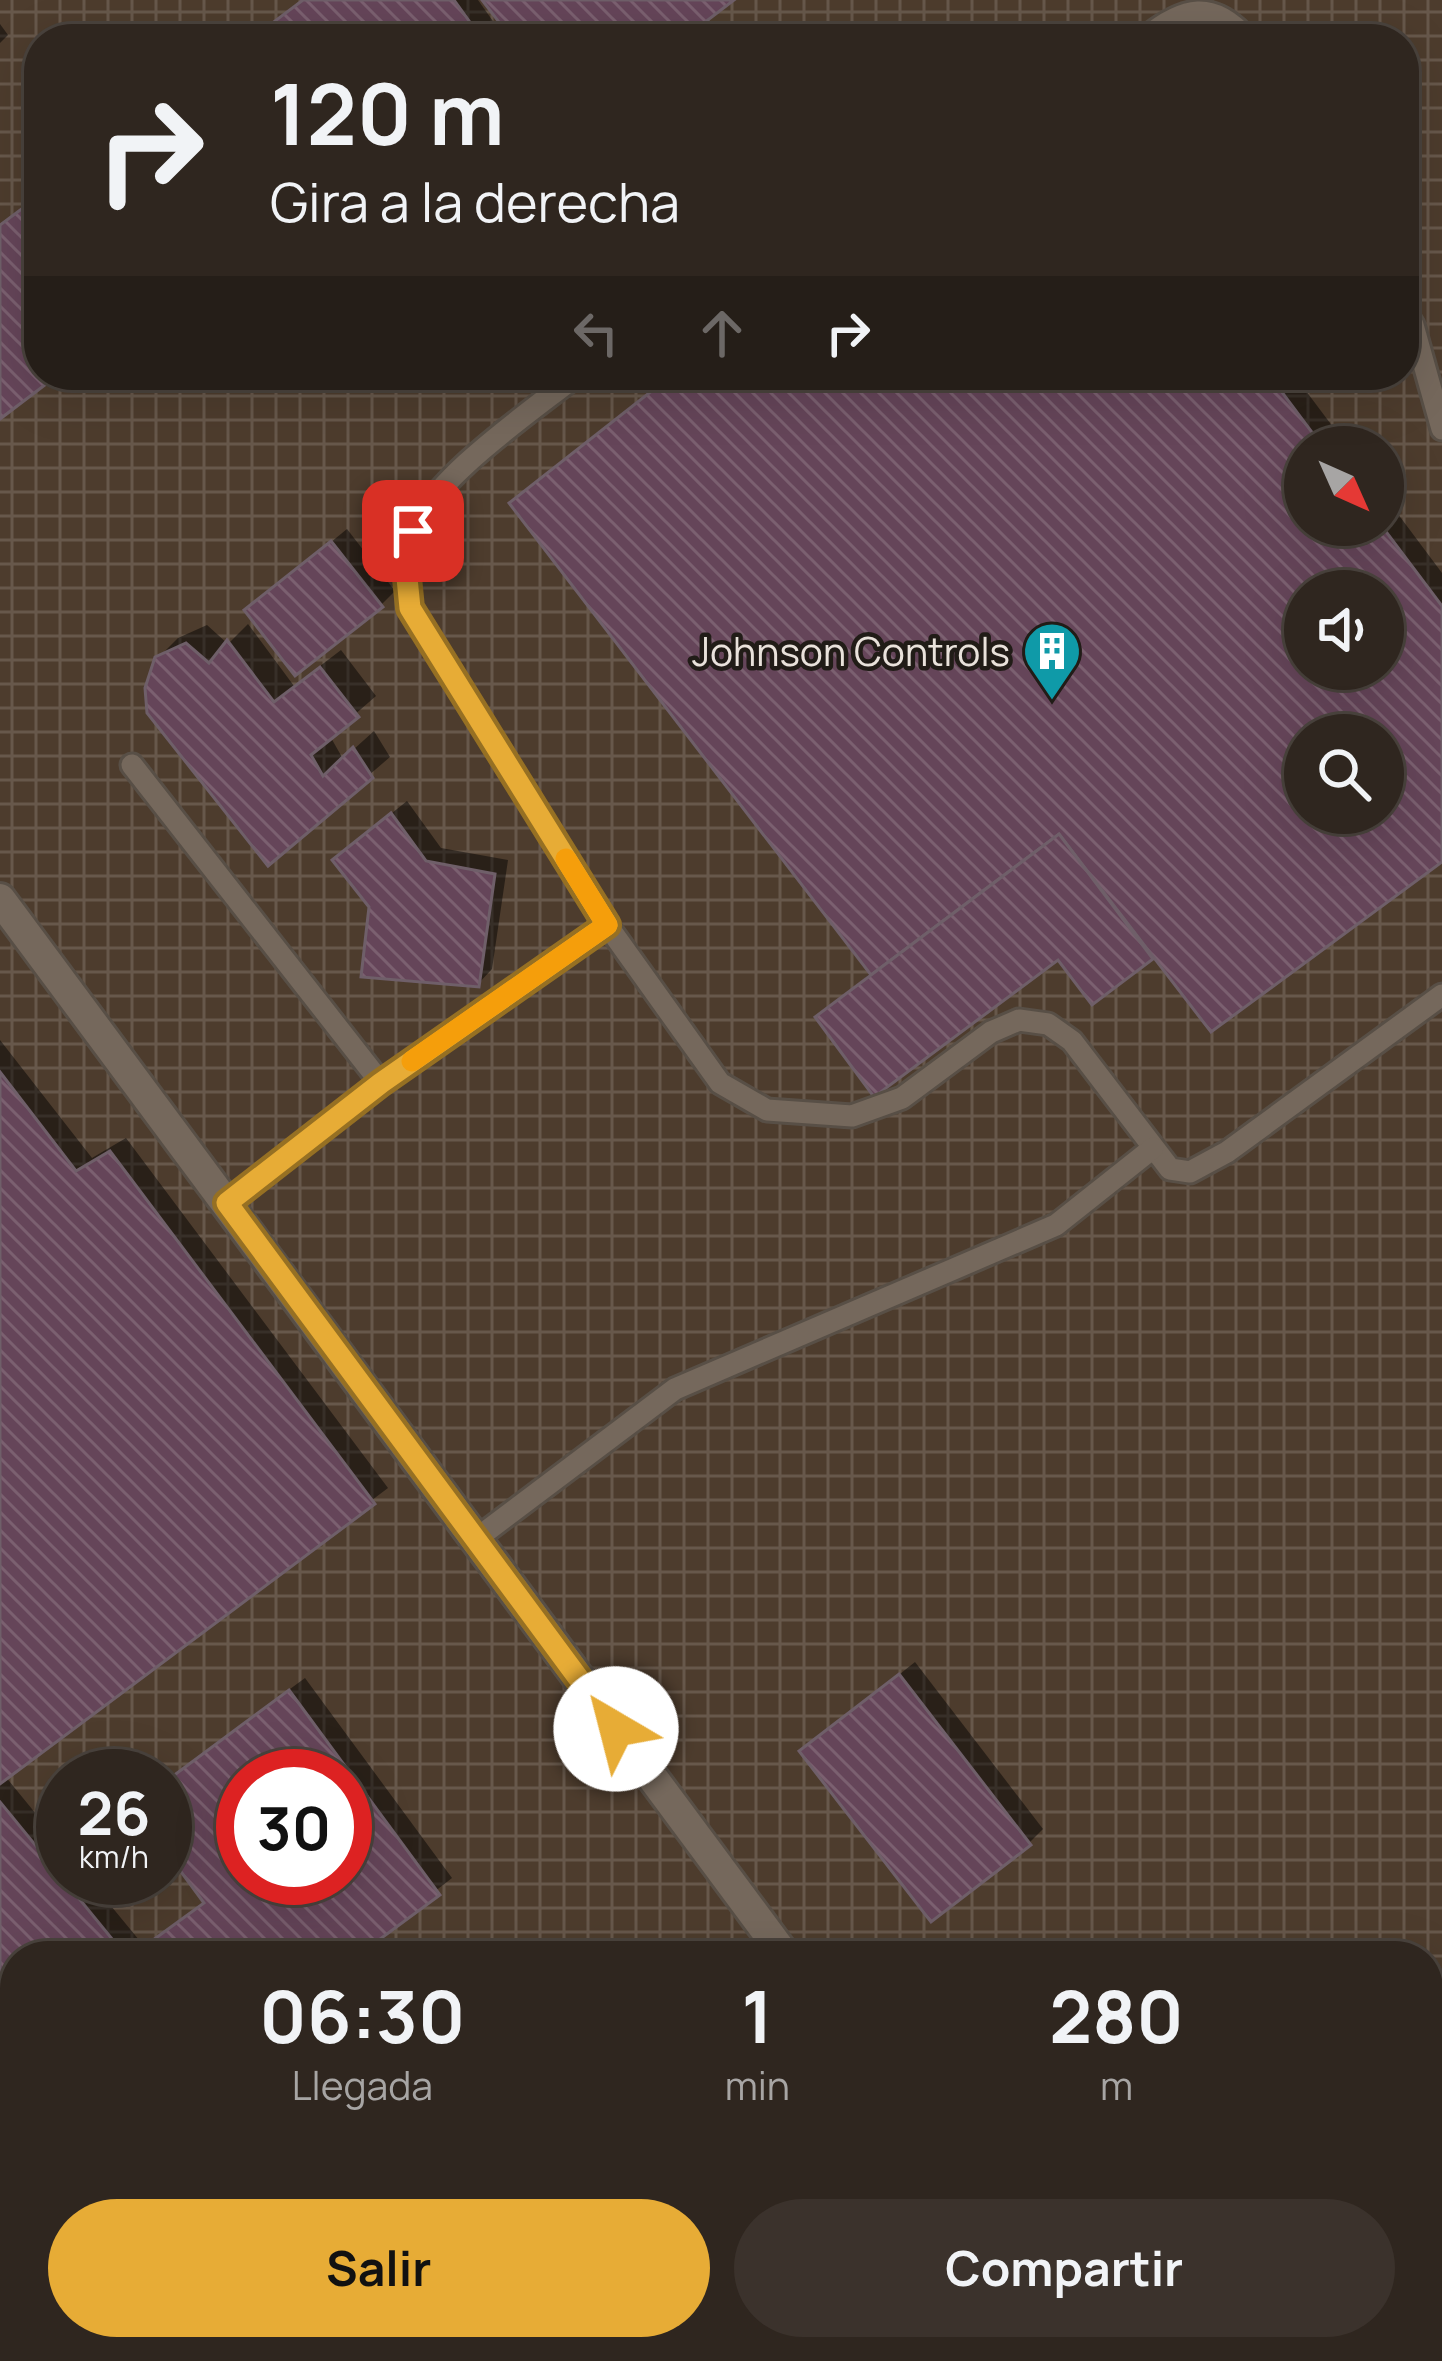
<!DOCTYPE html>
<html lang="es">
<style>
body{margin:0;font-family:Manrope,sans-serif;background:#3b322c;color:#f1f3f6;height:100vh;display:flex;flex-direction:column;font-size:45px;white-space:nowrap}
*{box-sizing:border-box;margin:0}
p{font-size:39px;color:#a7a5a4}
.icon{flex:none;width:66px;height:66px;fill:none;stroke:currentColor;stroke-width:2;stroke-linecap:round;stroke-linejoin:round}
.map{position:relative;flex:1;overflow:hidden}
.side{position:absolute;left:0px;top:1941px;width:1443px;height:420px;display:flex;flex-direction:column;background:#2f261f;border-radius:48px 48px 0 0;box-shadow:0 12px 48px #0002,0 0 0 3px #4a433d}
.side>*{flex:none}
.top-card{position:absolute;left:24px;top:24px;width:1395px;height:366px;border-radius:48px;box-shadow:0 12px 48px #0002,0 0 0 3px #4a433d;background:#2f261f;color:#f1f3f6;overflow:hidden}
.needle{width:78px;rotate:135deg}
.controls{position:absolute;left:1284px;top:426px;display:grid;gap:24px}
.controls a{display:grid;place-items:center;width:120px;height:120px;border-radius:50%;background:#2f261f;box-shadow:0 12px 48px #0002,0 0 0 3px #4a433d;font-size:60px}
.speed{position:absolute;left:36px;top:1749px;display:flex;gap:24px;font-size:60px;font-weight:700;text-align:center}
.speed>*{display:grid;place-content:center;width:156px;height:156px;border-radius:50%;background:#2f261f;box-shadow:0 12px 48px #0002,0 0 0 3px #4a433d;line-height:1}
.speed small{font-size:30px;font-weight:400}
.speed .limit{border:18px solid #d22;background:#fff;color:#111}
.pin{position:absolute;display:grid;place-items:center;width:102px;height:102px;color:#fff;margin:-51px;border-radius:24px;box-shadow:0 6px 18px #0006}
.me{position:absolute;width:132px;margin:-66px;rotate:323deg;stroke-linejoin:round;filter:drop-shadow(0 0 9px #0008)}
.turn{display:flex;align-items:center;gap:42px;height:252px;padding:0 48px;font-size:54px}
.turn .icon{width:156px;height:156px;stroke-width:2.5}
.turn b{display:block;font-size:84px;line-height:102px}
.lanes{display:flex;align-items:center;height:114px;padding:0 48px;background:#0003;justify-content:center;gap:60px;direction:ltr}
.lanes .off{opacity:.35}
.eta{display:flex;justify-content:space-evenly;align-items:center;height:204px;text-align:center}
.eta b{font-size:72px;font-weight:700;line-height:84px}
.action{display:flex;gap:24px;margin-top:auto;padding:24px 48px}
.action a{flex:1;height:138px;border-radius:72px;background:#e7ac36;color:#111;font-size:48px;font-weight:700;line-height:138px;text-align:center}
.action a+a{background:#3b322c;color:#f1f3f6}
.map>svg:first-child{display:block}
</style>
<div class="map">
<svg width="1442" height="2361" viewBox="0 0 1442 2361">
<defs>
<pattern id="industrial-grid" width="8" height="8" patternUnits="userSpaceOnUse" patternTransform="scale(3)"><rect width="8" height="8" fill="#4d3c2d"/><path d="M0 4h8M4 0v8" fill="none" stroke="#67584b"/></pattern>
<pattern id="building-back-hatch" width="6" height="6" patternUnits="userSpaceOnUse" patternTransform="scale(3)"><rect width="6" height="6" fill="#654559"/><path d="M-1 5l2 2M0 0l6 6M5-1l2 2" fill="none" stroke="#7b6070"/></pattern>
</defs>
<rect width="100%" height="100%" fill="#3f3329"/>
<!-- industrial -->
<path fill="url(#industrial-grid)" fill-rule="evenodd" d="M0,0H1442V2361H0ZM39,39H1404V375H39ZM1305,447H1383V525H1305ZM1305,591H1383V669H1305ZM1305,735H1383V813H1305ZM63,1776H165V1878H63ZM243,1776H345V1878H243ZM15,1956H1428V2346H15Z"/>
<!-- shadow -->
<g fill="#0007" fill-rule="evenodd">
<polygon points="303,0 478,0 502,34 497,39 250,39"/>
<polygon points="0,24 8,35 0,43"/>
<path d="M673,375H1294L1348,447H1305V525H1383V494L1442,573V858L1154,954L1093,1001L1059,955L818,1018L872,972ZM1305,591H1383V669H1305ZM1305,735H1383V813H1305Z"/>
<polygon points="347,529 395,591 381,605 248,610"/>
<polygon points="248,624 294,686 341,650 376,696 330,736 343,759 374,731 390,757 268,862 158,658 178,638 207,625 228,644"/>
<polygon points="407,801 441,848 508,860 492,969 478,984 372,906 351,846"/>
<path d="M0,1040L92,1158L126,1138L388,1488L5,1776L63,1847V1878H88L144,1946L206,1901L165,1845V1781L305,1678L452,1878L352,1956H15V2041L0,2053ZM243,1776H345V1878H243Z"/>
<polygon points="915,1662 1043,1829 1029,1843 803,1751"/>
<polygon points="231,2346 418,2346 430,2361 211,2361"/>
<polygon points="1184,2346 1386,2346 1398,2361 1196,2361"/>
</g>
<!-- building -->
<g fill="url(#building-back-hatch)" stroke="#6f5f69" stroke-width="3" fill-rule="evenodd">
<polygon points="303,0 454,0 482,39 251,39"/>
<polygon points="482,0 734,0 683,39 512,39"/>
<polygon points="39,196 39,375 58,375 0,419 0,225"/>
<path d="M672,375H1269L1323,447H1305V525H1381L1442,606V862L1211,1032L1059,834L871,975L509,503ZM1305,591H1383V669H1305ZM1305,735H1383V813H1305Z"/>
<polygon points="331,541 383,607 295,676 244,610"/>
<polygon points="227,640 274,702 320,667 359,717 311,755 323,776 353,747 373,778 268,866 147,713 145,688 155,657 186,643 209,663"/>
<polygon points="391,813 426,861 495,874 479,987 361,977 369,907 332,860"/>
<polygon points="1059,834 1153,959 1092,1005 1058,960 874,1097 815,1017"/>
<polygon points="0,1072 76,1171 110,1151 375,1504 0,1784"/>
<polygon points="899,1674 1031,1845 931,1922 799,1751"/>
<path d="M289,1690L440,1895L357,1956H131L204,1903L165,1850V1782ZM243,1776H345V1878H243Z"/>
<polygon points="0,1802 126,1956 15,1956 15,2045 0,2057"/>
<polygon points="231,2346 393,2346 404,2361 211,2361"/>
<polygon points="1180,2346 1352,2346 1364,2361 1192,2361"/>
</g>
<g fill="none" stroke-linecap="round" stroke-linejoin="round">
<!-- lane casing -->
<g stroke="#584f46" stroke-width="27">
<g id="lane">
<path d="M1144,39C1184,6 1213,0 1247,39"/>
<polyline points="1404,310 1413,325 1442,429"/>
<path d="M577,375C532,411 428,481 412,535C405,560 407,583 410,608L607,925L720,1083L767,1110L852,1116L902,1098L991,1032L1019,1020L1048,1024L1072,1041L1170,1169L1190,1172L1227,1152L1442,995"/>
<polyline points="132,765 381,1083"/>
<polyline points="227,1203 381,1083 607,925"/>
<polyline points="476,1539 675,1389 1056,1225 1153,1148"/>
</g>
</g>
<!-- street casing -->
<g stroke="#584f46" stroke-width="36">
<g id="street">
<polyline points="0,899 785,1956"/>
<polyline points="1074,2346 1085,2361"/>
</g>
</g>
<!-- lane -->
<use href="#lane" stroke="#75685c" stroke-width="21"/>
<!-- street -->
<use href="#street" stroke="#75685c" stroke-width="30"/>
</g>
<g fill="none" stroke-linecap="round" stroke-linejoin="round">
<!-- route casing -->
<g stroke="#967023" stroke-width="30">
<polyline id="route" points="413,531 406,568 410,608 607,925 381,1083 227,1203 616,1729"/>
</g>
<!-- route -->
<use href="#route" stroke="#e7ac36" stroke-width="21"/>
<!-- slow -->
<polyline stroke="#f59e0b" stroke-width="21" points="412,1061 607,925 566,859"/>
</g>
<!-- icons -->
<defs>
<g id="building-pin" transform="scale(3)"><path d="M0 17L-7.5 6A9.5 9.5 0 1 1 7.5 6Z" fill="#0f9aa8" stroke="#211c17"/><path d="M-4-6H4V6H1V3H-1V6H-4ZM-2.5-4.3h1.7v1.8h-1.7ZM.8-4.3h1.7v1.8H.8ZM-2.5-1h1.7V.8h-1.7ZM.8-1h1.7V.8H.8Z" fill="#fff"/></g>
</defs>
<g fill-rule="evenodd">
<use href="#building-pin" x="1052" y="651"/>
</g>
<g text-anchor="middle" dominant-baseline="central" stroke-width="9" stroke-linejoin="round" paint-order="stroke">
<!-- poi labels -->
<g font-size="39" fill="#e9e2db" stroke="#211c17" text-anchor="end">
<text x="1010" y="651">Johnson Controls</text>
</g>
</g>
</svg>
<div class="controls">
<a><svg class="needle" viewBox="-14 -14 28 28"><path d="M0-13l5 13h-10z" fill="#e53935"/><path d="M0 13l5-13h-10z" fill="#a7a5a4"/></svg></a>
<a><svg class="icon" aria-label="sound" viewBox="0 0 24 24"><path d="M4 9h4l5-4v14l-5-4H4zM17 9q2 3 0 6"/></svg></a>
<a><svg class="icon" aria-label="search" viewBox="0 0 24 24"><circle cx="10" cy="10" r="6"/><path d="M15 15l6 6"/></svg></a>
</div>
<div class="speed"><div>26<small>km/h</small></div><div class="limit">30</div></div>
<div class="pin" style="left:413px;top:531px;background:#d93025"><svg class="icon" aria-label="arrive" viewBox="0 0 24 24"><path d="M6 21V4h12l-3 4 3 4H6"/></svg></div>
<svg class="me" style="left:616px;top:1729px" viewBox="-20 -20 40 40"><circle r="19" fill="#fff"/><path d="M0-13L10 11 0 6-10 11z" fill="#e7ac36"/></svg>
<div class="top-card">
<div class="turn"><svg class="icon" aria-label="right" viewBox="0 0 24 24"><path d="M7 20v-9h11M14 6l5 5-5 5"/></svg><div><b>120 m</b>Gira a la derecha</div></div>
<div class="lanes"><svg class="icon off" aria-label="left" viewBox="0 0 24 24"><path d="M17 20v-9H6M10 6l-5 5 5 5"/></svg><svg class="icon off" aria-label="ahead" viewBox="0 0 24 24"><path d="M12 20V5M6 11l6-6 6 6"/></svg><svg class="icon" aria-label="right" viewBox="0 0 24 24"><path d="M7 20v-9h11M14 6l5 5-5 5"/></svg></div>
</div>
<section class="side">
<div class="eta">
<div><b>06:30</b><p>Llegada</p></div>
<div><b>1</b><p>min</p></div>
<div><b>280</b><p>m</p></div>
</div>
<div class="action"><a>Salir</a><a>Compartir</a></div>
</section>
</div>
